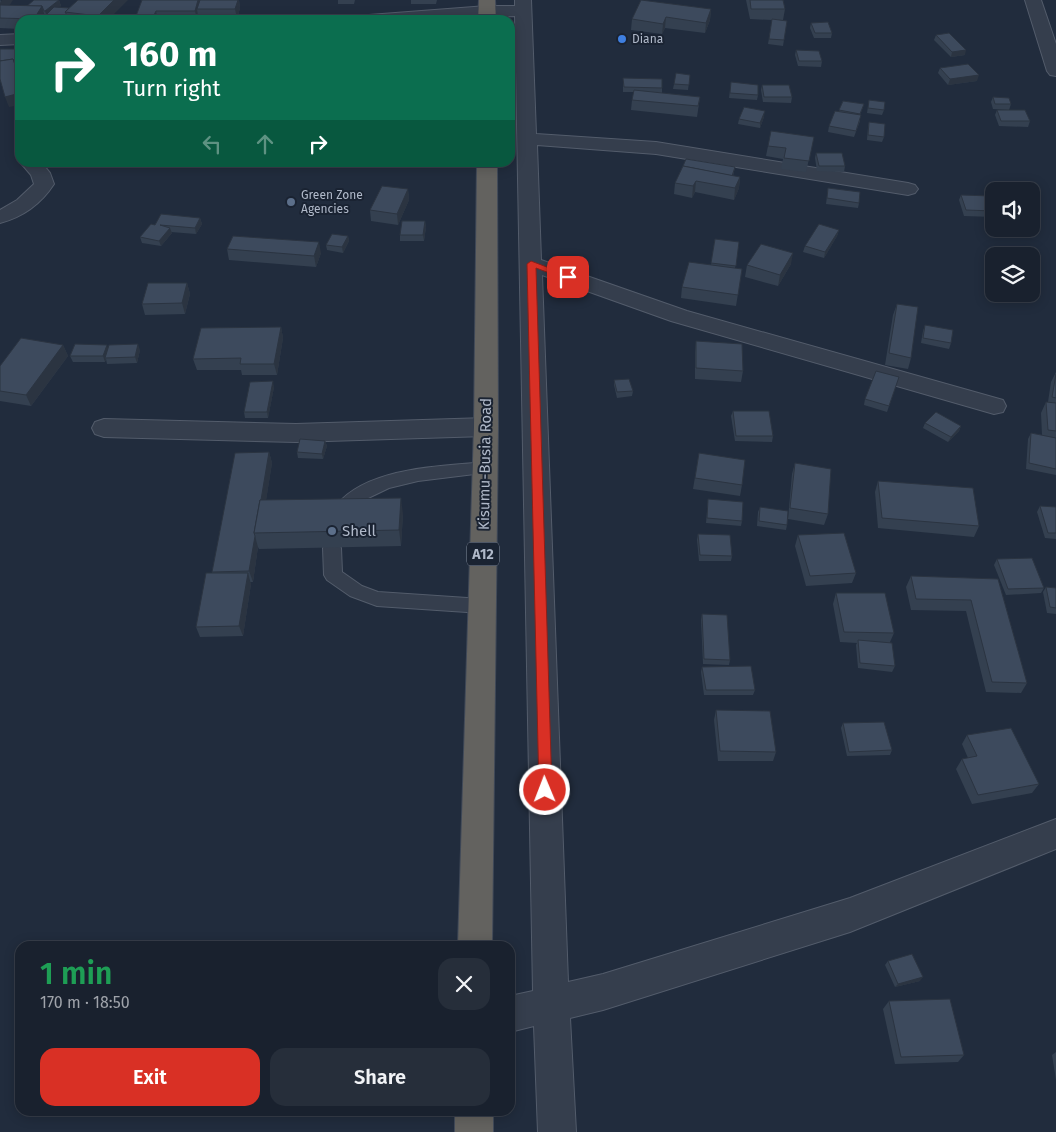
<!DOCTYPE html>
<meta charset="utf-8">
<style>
body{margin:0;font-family:"Fira Sans",sans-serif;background:#262e3a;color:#f1f3f6;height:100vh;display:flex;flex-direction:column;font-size:19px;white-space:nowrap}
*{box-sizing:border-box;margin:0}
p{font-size:16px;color:#9fa3aa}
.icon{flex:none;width:28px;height:28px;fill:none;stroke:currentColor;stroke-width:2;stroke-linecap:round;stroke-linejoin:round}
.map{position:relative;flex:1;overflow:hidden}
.panel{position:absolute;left:15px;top:941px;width:500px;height:175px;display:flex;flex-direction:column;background:#19212e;border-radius:15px;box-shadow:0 2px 12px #0003,0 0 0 1px #373e4a}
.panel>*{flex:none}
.guide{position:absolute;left:15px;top:15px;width:500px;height:152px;border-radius:15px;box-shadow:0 2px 12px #0003,0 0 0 1px #373e4a;background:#0b6e4f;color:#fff;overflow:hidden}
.tools{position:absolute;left:985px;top:182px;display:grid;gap:10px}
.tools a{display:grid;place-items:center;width:55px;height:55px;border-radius:10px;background:#19212e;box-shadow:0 2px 12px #0003,0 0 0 1px #373e4a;font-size:25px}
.pin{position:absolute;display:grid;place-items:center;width:42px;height:42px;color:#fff;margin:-21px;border-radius:10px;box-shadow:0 2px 8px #0006}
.me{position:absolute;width:55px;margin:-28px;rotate:359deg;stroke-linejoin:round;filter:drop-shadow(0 0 4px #0008)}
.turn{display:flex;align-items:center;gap:18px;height:105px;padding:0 25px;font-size:22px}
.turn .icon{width:65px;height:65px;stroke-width:2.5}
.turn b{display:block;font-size:35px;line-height:42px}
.lanes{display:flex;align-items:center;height:48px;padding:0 25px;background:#0003;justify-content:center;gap:25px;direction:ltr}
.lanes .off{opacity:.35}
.round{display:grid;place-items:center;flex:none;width:52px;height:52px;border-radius:15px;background:#262e3a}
.headline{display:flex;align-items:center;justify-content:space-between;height:85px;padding:0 25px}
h1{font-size:30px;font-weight:600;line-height:38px;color:#1e9e55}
.cta{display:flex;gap:10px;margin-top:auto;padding:10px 25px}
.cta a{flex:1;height:58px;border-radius:15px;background:#d93025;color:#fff;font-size:20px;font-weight:600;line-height:58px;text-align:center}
.cta a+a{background:#262e3a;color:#f1f3f6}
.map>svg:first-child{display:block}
</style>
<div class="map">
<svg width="1056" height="1132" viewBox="0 0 1056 1132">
<rect width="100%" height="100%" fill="#212c3d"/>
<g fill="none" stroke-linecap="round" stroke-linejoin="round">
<!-- service casing -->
<g stroke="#535c6b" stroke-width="2">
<g id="service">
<path d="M485,462L491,464L493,468L491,472L418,481L389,488L360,502L344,519L338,521L332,519L330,515C356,467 437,467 485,462Z"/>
<polygon points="332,541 338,543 341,548 342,572 362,586 378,592 482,599 488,601 491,606 488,611 482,613 377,606 350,596 327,580 324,575 323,548 326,543"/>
</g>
</g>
<!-- minor casing -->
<g stroke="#535c6b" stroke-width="2">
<g id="minor">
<polygon points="515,0 531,0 536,134 656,142 908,183 915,185 918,189 915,193 908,195 656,154 537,145 541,260 687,311 1003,400 1006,406 1003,412 994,414 671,321 542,275 568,982 603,974 850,898 1056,819 1056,849 850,932 603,1010 570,1018 576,1132 538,1132 534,1026 510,1032 510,996 533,991 515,16 436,20 360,20 363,16 369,15 487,6 515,6"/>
<polygon points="1025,0 1041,0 1056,44 1056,76 1050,75 1047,71"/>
<polygon points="20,34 20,44 0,45 0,35"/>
<path d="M20,162H41L50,173L54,184C41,204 23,217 0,223V210L17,200L34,184L31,175Z"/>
<polygon points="486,418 495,421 498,427 495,433 486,436 296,442 104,437 95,434 92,428 95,422 104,419 296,424"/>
</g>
</g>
<!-- trunk casing -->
<g stroke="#404958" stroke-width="2">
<g id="trunk">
<polygon points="479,0 495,0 496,20 478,20"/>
<polygon points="477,162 497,162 498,427 492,946 458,946 474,427"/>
<rect x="455" y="1111" width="38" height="21"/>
</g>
</g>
<!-- service -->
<use href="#service" fill="#353e4d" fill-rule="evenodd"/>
<!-- minor -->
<use href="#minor" fill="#353e4d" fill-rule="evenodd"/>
<!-- trunk -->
<use href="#trunk" fill="#63625f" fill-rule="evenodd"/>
</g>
<!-- wall -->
<g fill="#344050">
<polygon points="0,0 9,6 27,6 59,0 61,6 59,7 69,8 78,0 108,20 20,20 20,29 0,28"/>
<polygon points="142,0 239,0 240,8 237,19 199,20 198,16 197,20 137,20 136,16"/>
<polygon points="338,0 355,0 354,4 338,4"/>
<polygon points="411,0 437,0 436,4 411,4"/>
<polygon points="746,0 783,0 785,9 783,20 775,20 787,21 783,46 768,44 772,20 750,19"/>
<polygon points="711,9 710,20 705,33 665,28 662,34 631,30 632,19"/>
<polygon points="811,23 832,33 831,38 814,38 810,28"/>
<polygon points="936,35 965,55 951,57 934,40"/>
<polygon points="796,50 822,61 821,67 798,66 795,55"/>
<polygon points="940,68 977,81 948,85 938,73"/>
<polygon points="690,75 688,90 673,89 674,84"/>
<polygon points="623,78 662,88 662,93 700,97 697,117 631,110 632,100 634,92 623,92"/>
<polygon points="731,82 758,95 757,100 729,98"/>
<polygon points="762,85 792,97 791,103 763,102 761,90"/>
<polygon points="993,97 1011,104 1009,110 993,109 991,102"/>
<polygon points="869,100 884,110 882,115 867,113"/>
<polygon points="843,101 864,104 860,115 860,121 854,137 828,132 829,126 839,112"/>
<polygon points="997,110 1030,121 1028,127 999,126 995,115"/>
<polygon points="764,117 760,128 738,124 739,119"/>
<polygon points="869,122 884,137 882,142 867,140 868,127"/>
<polygon points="814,137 806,172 781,169 783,159 766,156 768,146"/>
<polygon points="816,153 845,166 844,172 817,171 815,158"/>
<polygon points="735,167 733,176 740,177 739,188 734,200 695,192 692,198 674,194 675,183"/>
<polygon points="828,188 859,203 858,208 826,204"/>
<polygon points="408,189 409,200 398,225 371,221 370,210"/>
<polygon points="961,195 994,211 994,217 964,216 959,200"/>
<polygon points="200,218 202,224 196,234 171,232 172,233 161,246 142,243 140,237 155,225"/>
<polygon points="425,221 426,227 424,241 400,241 400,235"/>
<polygon points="839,230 837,236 824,258 803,252 805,246"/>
<polygon points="348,236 349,241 343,253 327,250 326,245"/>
<polygon points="715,239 739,242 735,268 742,269 736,306 681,298 682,287 711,265"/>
<polygon points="227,249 321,253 316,267 229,260"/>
<polygon points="791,264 778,286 745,277 747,265"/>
<polygon points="187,283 190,294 185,314 145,315 142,304"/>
<polygon points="897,304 911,358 908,369 885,365 893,315"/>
<polygon points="925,325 951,343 949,349 921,343 923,331"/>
<polygon points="281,327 283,338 277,375 242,375 241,370 197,370 193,359"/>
<polygon points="696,341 743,371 741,382 695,379 695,352"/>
<polygon points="63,345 68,356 31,406 0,401 0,366"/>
<polygon points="108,348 140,350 137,363 107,364 106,359 105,362 73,362 70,356"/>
<polygon points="1056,372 1056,475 1026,469 1028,439 1031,433 1042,435 1041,413 1046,402 1048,402 1051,382"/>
<polygon points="899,377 887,412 864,405 865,399"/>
<polygon points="614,380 633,391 632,396 617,398 614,385"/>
<polygon points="274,387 268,418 245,418 244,412"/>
<polygon points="733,411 773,436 772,442 735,441 731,416"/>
<polygon points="925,423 961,426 959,431 948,442 923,428"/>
<polygon points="325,441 327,446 323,459 298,458 297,452"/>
<polygon points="269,452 272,463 266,500 403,514 401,546 259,549 258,547 253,582 250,582 251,584 243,636 200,637 196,627 212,573 212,572"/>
<polygon points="699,453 742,485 740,496 693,489"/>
<polygon points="795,463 828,514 824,525 788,519 792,474"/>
<polygon points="878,481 979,526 974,537 878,528 875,492"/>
<polygon points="708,499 742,521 741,526 706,523"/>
<polygon points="1040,506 1056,507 1056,539 1045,538 1037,512"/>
<polygon points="760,507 787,525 786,530 757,526 758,512"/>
<polygon points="698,534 732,556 731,561 699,561 697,540"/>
<polygon points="798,535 856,573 852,583 806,586 795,546"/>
<polygon points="997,559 1044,588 1041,593 1006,595 994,565"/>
<polygon points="911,576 998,579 1027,683 1021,693 986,692 966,611 911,610 906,587"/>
<polygon points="1046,587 1056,588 1056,614 1047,613 1043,592"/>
<polygon points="836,593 894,633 890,642 895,666 892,672 858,668 856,645 857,643 840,642 833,604"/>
<polygon points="702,614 730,660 729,665 703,664 701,620"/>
<polygon points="702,667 755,690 753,695 704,695 701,672"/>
<polygon points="716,710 776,752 773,761 718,761 714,720"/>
<polygon points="843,723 892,750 890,755 847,756 841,728"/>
<polygon points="967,735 1039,784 1032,793 972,804 956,769 962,759 968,758 962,744"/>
<polygon points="888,961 920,981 895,987 885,965"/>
<polygon points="889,1001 964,1055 958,1062 895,1064 883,1009"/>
<polygon points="1056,1052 1056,1080 1052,1055"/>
</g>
<!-- shaded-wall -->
<g fill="#2b3441">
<polygon points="2,0 13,0 2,17 0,12 0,3"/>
<polygon points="59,0 61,6 47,17 45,11"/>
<polygon points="114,0 128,0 108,20 99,20 98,16"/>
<polygon points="198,0 201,0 197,9 198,16 197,20 195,11"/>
<polygon points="238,0 239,0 240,8 237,19 235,9"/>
<polygon points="42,6 45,17 42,19 43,20 35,20 34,19"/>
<polygon points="711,9 710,20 705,33 706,23"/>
<polygon points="156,11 158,20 156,20 154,15"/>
<polygon points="67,15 68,20 62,20"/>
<polygon points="666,17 665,28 662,34 663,24"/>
<polygon points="966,50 965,55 951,57 952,52"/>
<polygon points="20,51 20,60 16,66 20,80 13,62"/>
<polygon points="979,75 977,81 948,85 950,79"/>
<polygon points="20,93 20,105 9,107 5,97"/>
<polygon points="765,111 764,117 760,128 760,123"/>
<polygon points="740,177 739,188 734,200 735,188"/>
<polygon points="696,181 695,192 692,198 693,186"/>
<polygon points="408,189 409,200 398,225 397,214"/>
<polygon points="200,218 202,224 196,234 195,228"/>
<polygon points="425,221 426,227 424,241 423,235"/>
<polygon points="170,228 172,233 161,246 159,241"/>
<polygon points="839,230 837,236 824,258 825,252"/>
<polygon points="348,236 349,241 343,253 342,247"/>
<polygon points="319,242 321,253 316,267 314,256"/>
<polygon points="793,253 791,264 778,286 780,275"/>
<polygon points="187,283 190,294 185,314 182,303"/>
<polygon points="281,327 283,338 277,375 274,364"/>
<polygon points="138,344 140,350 137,363 135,357"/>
<polygon points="63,345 68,356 31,406 26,395"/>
<polygon points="107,345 109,350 105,358 106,359 105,362 103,356"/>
<polygon points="273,381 274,387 268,418 267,412"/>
<polygon points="961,426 959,431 948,442 951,437"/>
<polygon points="325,441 327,446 323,459 322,454"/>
<polygon points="269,452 272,463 261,533 256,533"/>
<polygon points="401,498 403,514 401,546 399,530"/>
<polygon points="255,536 258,547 253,582 249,571"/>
<polygon points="248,573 251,584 243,636 239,626"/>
<polygon points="923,977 920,981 895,987 898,984"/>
</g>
<!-- building -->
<g fill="#3d4a5d" stroke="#2b3441">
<polygon points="34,0 59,0 45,11 44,11 42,6 27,6"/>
<polygon points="78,0 114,0 98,16 65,12"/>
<polygon points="142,0 198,0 195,11 156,11 154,15 136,16"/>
<polygon points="200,0 238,0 235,9 197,9"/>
<polygon points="641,0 711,9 706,23 666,17 663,24 632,19"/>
<polygon points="750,0 783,0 785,9 751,9"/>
<polygon points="0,5 42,6 34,19 0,18"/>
<polygon points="54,7 69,8 65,12 67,15 62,20 42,19"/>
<polygon points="436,19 437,20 421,20"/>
<polygon points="772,19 787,21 784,40 769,39"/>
<polygon points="828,22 832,33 815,33 811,23"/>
<polygon points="949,33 966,50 952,52 936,35"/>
<polygon points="0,49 20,49 20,51 14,61 13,59 0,61"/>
<polygon points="796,50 819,51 822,61 799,61"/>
<polygon points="13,59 20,80 20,93 5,97 0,79 0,61"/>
<polygon points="968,64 979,75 950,79 940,68"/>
<polygon points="676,73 690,75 689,85 674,84"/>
<polygon points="623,78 662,79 662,88 624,87"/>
<polygon points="731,82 758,85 758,95 730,93"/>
<polygon points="762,85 789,85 792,97 764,97"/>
<polygon points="634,90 700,97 698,106 632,100"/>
<polygon points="993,97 1009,98 1011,104 995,104"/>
<polygon points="869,100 885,102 884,110 868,108"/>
<polygon points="843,101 864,104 860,114 839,110"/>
<polygon points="744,107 765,111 760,123 739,119"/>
<polygon points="997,110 1025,110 1030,121 1001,121"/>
<polygon points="835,111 861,115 856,131 829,126"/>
<polygon points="869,122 885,124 884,137 868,135"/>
<polygon points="771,131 814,137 809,161 784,158 786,148 768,146"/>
<polygon points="816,153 842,153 845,166 819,166"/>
<polygon points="686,159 735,167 732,176 683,166"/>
<polygon points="683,166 740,177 735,188 696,181 693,186 675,183"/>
<polygon points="382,186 408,189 397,214 370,210"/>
<polygon points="828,188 860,192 859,203 827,198"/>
<polygon points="961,195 992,196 994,201 994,211 966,210"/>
<polygon points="161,214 200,218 195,228 160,225 170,228 159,241 140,237 151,224 155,225"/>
<polygon points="402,221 425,221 423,235 400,235"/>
<polygon points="819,224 839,230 825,252 805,246"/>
<polygon points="332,234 348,236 342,247 326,245"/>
<polygon points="233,236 319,242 314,256 227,249"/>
<polygon points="715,239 739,242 736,266 711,263"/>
<polygon points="761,244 793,253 780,275 747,265"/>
<polygon points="689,262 742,269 738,295 682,287"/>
<polygon points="148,283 187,283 182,303 142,304"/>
<polygon points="897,304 918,307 911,358 889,353"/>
<polygon points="925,325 953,330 951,343 923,338"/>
<polygon points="281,327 274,364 240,364 241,358 193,359 201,328"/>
<polygon points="21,338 63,345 26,395 0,391 0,366"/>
<polygon points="696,341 742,344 743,371 696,368"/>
<polygon points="75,344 107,345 103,356 70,356"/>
<polygon points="138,344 135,357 105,358 109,345"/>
<polygon points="876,371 899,377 889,406 865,399"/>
<polygon points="1056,374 1056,398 1052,397"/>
<polygon points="629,379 633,391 617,392 614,380"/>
<polygon points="273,381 267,412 244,412 250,382"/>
<polygon points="1046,402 1056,403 1056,431 1048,430"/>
<polygon points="733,411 769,411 773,436 736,436"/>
<polygon points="936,412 961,426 951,437 925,423"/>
<polygon points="1031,433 1056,438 1056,469 1029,463"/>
<polygon points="300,439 325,441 322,454 297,452"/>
<polygon points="269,452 261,500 260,500 254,533 255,536 249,571 212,572 235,453"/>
<polygon points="699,453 745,460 742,485 695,478"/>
<polygon points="795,463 831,469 828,514 790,508"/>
<polygon points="878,481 973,488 979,526 882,518"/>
<polygon points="401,498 399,530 254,533 260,500"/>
<polygon points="708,499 743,502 742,521 707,518"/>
<polygon points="1040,506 1056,507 1056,533 1048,533"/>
<polygon points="760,507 788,511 787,525 759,521"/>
<polygon points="844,533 856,573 810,576 798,535"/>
<polygon points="698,534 730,535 732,556 700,555"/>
<polygon points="1032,558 1044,588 1008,589 997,559"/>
<polygon points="206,573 248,573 239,626 196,627"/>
<polygon points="911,576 998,579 1027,683 992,682 971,600 916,599"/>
<polygon points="1046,587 1056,588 1056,608 1050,607"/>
<polygon points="836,593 885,593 894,633 844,632"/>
<polygon points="702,614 727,615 730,660 704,659"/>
<polygon points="858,640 892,643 895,666 860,663"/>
<polygon points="751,666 755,690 706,690 702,667"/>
<polygon points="716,710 770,711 776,752 720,751"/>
<polygon points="884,722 892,750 849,752 843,723"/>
<polygon points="1011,728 1039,784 978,795 962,759 977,756 967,735"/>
<polygon points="912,954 923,977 898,984 888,961"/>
<polygon points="950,999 964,1055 901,1057 889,1001"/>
</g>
<!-- route -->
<polygon fill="#d93025" stroke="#8d1f18" points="531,261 573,277 568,280 536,268 552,790 550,794 545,796 540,794 539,790 527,264"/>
<!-- markers -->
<circle fill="#3f7fe0" stroke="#1a2332" stroke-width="2" cx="622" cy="39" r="5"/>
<g fill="#5c6f8a" stroke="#1a2332" stroke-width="2">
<circle cx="291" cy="202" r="5"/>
<circle cx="332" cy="531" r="5"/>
</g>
<g text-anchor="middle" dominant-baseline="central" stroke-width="4" stroke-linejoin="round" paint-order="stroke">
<!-- far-poi labels -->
<g font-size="12" fill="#b0b9c9" stroke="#1a2332" text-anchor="start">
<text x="632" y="39">Diana</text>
<text x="301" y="195">Green Zone<tspan x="301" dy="14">Agencies</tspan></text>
</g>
<!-- shield labels -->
<rect fill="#1a2332" stroke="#838c9c" stroke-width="1" x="467" y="542.5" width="32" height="23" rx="4"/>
<g font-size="14" font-weight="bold" fill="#b0b9c9">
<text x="483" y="554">A12</text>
</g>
<!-- street labels -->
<g font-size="15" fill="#b0b9c9" stroke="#1a2332">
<text transform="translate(485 464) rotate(-89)">Kisumu-Busia Road</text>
</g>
<!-- poi labels -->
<g font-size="15" fill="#b0b9c9" stroke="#1a2332" text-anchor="start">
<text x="342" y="531">Shell</text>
</g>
</g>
</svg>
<div class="tools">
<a><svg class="icon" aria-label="sound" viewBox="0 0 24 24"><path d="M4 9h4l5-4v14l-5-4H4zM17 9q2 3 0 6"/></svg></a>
<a><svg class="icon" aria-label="layers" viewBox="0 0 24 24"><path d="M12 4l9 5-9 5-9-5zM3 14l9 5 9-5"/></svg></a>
</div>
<div class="pin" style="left:568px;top:277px;background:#d93025"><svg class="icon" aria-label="arrive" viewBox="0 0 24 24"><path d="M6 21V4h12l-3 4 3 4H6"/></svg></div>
<svg class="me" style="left:545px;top:790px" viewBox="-20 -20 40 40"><circle r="17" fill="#d93025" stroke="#fff" stroke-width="3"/><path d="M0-11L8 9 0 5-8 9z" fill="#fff"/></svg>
<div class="guide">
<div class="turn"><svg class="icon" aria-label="right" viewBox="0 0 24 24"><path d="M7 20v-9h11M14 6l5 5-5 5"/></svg><div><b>160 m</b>Turn right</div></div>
<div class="lanes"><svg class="icon off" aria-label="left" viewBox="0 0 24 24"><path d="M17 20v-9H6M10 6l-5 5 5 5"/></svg><svg class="icon off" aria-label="ahead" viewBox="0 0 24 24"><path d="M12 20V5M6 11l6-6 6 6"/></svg><svg class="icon" aria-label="right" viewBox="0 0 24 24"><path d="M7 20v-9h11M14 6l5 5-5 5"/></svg></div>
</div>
<section class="panel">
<div class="headline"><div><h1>1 min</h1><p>170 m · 18:50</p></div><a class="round"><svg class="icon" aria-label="close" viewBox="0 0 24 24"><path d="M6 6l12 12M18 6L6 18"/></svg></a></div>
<div class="cta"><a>Exit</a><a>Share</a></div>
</section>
</div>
